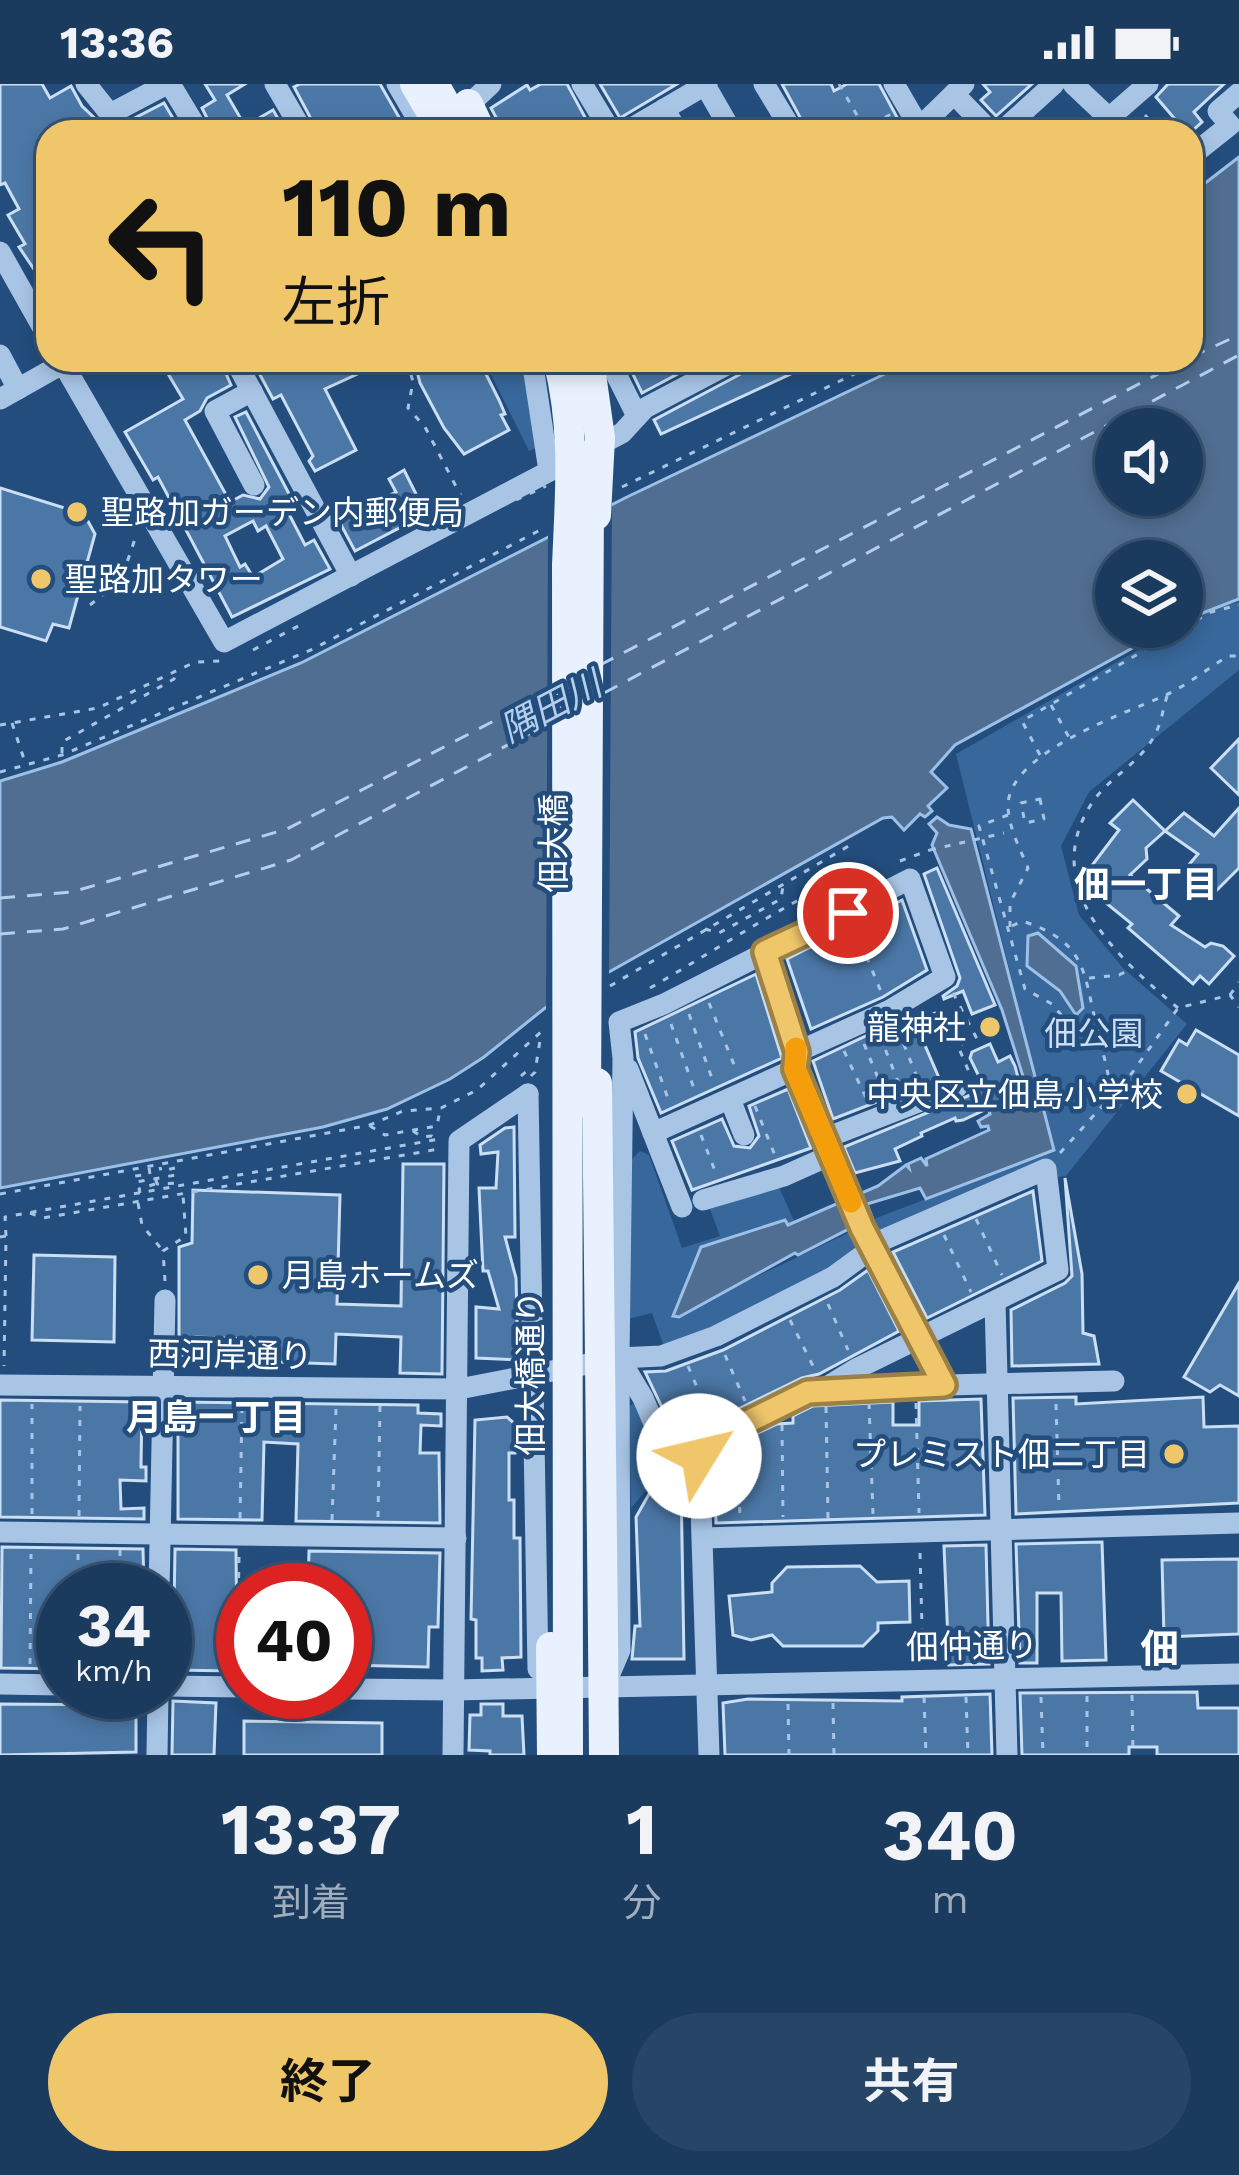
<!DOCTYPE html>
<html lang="ja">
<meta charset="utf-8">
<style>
body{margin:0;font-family:"Work Sans","Noto Sans JP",sans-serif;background:#274567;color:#f1f3f6;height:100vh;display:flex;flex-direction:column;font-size:45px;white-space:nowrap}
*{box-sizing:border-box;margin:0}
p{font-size:39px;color:#9fadbc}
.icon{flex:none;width:66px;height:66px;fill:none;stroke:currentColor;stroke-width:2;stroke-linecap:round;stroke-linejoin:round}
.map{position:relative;height:1671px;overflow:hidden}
.panel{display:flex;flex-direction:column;background:#1a3a5e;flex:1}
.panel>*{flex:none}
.guide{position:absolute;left:36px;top:36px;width:1167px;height:252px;border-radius:36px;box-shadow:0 6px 18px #0003,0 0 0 3px #385473;background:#f0c66b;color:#111;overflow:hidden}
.fabs{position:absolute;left:1095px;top:324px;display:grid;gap:24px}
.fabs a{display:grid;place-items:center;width:108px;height:108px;border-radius:50%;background:#1a3a5e;box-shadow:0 6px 18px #0003,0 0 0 3px #385473;font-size:60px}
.speed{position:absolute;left:36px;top:1479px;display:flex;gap:24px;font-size:60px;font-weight:700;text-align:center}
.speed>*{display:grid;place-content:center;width:156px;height:156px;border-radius:50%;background:#1a3a5e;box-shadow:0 6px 18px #0003,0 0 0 3px #385473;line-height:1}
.speed small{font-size:30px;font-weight:400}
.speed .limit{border:18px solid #d22;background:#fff;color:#111}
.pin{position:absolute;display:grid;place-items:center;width:102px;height:102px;color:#fff;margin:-51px;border:6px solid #fff;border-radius:50%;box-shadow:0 3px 12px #0007}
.me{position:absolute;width:132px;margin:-66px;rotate:54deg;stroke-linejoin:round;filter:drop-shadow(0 0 9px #0008)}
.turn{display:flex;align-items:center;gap:42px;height:252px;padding:0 48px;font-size:54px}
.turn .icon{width:156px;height:156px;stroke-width:2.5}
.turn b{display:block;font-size:84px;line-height:102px}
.eta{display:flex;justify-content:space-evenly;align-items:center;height:204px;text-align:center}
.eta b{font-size:72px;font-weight:700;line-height:84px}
.cta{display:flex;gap:24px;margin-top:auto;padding:24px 48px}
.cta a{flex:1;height:138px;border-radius:72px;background:#f0c66b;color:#111;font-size:48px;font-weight:700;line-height:138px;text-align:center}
.cta a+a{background:#274567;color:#f1f3f6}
.status{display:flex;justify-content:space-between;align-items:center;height:84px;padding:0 60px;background:#1a3a5e;direction:ltr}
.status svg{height:33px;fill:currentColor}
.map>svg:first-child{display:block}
</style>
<div class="status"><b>13:36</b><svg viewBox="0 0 49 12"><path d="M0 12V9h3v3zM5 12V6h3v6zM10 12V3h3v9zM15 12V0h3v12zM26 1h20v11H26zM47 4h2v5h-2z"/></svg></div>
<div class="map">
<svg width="1239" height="1671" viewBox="0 0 1239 1671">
<rect width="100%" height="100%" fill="#234d7d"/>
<!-- green -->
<g fill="#37679b">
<polygon points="484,276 525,276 541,362 529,367"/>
<polygon points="1239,518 1239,586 1089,708 1061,762 1079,831 1123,884 1187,940 1066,1092 1048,1094 877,1157 866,1138 1054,1066 956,670 1210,525"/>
<path d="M640,1067L649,1071L682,1164L720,1152L710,1125L779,1103L794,1137L787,1140L785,1135L701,1163L674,1232L848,1149L858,1165C799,1209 734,1240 663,1260L652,1229L624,1236L630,1077Z"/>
<polygon points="635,1319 663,1387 631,1424 629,1322"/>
</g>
<!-- water -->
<g fill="#506e91" stroke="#9cc0e7" stroke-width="3" fill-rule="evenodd">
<path d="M1239,73V515L1182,537V477H1116V543H1171L955,661L931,688L947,704L928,722L932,727L925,733L920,730L904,746L892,733L883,734L545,924L484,973L450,995L387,1025L323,1043L0,1104V697L62,678L301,579L627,413L914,276H1191V110ZM1116,345H1182V411H1116Z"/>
<polygon points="937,733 949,741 971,745 1054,1066 926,1115 920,1104 867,1120 872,1133 798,1171 795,1169 679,1233 673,1232 701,1163 785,1136 788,1141 878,1102 906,1081 909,1084 908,1080 921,1074 927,1082 926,1075 989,1046 988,1042 981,1043 978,1037 990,1030 989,1027 1028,1008 1002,926 932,761 937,749 929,740"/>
<polygon points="1038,849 1076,882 1083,924 1076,931 1060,907 1027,882 1028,852"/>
</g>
<!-- pier -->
<polygon fill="#234d7d" points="612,414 609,895 546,930 548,447"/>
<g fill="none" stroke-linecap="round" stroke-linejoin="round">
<!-- ferry -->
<g stroke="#b3cfed" stroke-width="3" stroke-dasharray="15 12" stroke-linecap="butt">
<polyline points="1191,273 1239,251"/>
<polyline points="600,581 1185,276"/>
<polyline points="604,609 1239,271"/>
<polyline points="0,814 72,808 287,745 555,605"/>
<polyline points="0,850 63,845 291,776 553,637"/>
</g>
</g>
<!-- building -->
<g fill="#4b77a6" stroke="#cbdff4" stroke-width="3" fill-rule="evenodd">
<polygon points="0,0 42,0 50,14 71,2 82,22 105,44 117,43 164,19 181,48 48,48 48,98 43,101 48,109 48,206 19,163 25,160 8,131 19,125 5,99 0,101"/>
<polygon points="205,0 245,0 227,11 245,42 273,26 286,48 214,48 202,24 215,16"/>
<polygon points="300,0 380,0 400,35 379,48 318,48 294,3"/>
<polygon points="541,0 567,0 593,48 504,48 491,24 527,1 530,6"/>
<polygon points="600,0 677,0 620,34"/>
<polygon points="782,0 831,0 834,7 847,0 879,0 905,48 808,48"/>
<polygon points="983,0 1032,0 996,32 981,16 990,8"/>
<polygon points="1168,0 1224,0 1194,28 1202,38 1191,48 1186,48 1156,13"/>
<path d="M177,276H220L231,301L207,314L200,327L185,336L230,418L243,411L260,415L269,403L235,333L246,328L297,425L289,430L305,461L314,456L330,485L232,533L158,393L153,396L125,348L183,315L164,283ZM253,437L258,447L266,442L283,475L253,493L245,480L240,483L225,452Z"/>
<polygon points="252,276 388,276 325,305 356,366 315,387 309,377 313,372 281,311 273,315"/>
<polygon points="414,276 479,276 499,316 505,330 501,331 509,346 464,370 444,344 420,299"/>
<polygon points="626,276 704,276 642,309"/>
<polygon points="751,276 821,276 661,350 654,336 752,284"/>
<polygon points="404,386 426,430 355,467 339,437 396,408 389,395"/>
<polygon points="0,404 84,430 95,450 69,544 53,540 46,557 0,543"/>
<polygon points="1239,655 1239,711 1211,684"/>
<polygon points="1133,716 1165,747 1146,764 1147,775 1130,791 1179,832 1171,841 1205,863 1211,859 1223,862 1234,872 1209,900 1200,892 1193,900 1128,844 1132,840 1095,810 1100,798 1090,784 1119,746 1110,739"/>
<polygon points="1239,724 1239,784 1214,809 1187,783 1198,770 1165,747 1184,729 1214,752"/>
<polygon points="937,784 995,921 972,930 963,907 944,915 943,912 957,902 960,894 924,790"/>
<polygon points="902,816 927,886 883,913 811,945 787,875"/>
<polygon points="756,890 782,974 661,1029 638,974 635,948"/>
<polygon points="938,928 944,943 921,952 939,994 833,1035 813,977 912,930 915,937"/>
<polygon points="1196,946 1239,971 1239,1032 1161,987 1179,956 1187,961"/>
<polygon points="990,960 998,978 1010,972 1015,982 1020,1001 1008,1004 1012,1013 963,1036 956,1037 955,1034 921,1049 922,1052 895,1065 900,1077 855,1089 844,1063 985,1005 970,974 972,968"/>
<polygon points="788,1005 811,1064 692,1106 672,1057 722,1035 734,1062 750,1064 759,1052 749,1022"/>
<polygon points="514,1043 515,1153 505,1153 516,1194 518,1276 476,1274 476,1223 499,1225 488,1187 483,1187 479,1104 496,1104 498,1068 481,1070 480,1061 505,1044"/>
<polygon points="403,1080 444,1080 442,1290 400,1289 401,1253 336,1250 335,1280 247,1277 248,1255 196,1253 195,1272 179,1271 179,1163 192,1159 193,1106 340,1111 337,1220 401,1222"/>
<polygon points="1065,1094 1082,1190 1083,1249 1094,1252 1099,1280 1012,1282 1011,1226 1065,1199 1072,1192"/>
<polygon points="1033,1107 1042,1177 927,1234 893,1168"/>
<polygon points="34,1171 115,1173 114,1258 32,1256"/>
<polygon points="868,1186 899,1247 819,1290 802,1294 677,1355 645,1288 666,1287 723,1266 840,1206"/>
<polygon points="1239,1199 1239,1312 1220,1301 1210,1308 1184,1293"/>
<polygon points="1076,1313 1076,1320 1203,1313 1204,1343 1239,1342 1239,1419 1016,1430 1013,1314"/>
<polygon points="981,1315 985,1431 716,1439 714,1370 777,1340 793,1339 793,1332 813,1322 893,1318 893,1341 919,1341 919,1317"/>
<polygon points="0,1316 142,1318 141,1383 146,1383 146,1397 120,1396 121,1425 144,1424 144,1435 0,1433"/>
<polygon points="178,1318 418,1321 418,1329 441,1330 441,1342 421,1341 420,1369 439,1369 440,1439 296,1437 298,1360 264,1358 262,1436 178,1435"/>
<polygon points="507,1333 516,1341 515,1369 509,1369 509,1416 514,1416 514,1454 520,1454 521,1573 502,1574 503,1586 482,1587 482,1574 476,1574 476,1536 471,1535 475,1336"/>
<polygon points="657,1396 681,1397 684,1575 632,1575 635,1542 640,1542 636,1433"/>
<polygon points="1102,1458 1106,1576 1062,1577 1061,1509 1037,1509 1037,1579 1020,1579 1016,1460"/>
<polygon points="986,1461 989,1580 949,1581 944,1462"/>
<polygon points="2,1463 143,1465 144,1506 63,1506 63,1585 1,1584"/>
<polygon points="175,1465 236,1466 237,1562 233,1562 233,1587 173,1586"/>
<polygon points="309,1467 440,1469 438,1543 429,1543 428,1583 345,1581 345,1506 308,1506"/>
<polygon points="1239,1475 1239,1550 1164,1553 1162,1476"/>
<polygon points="860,1482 877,1498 909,1497 910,1538 878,1539 878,1547 863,1562 783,1562 772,1551 751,1556 733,1551 729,1512 772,1508 772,1499 787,1483"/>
<polygon points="1197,1608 1198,1624 1239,1624 1239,1671 1157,1671 1157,1663 1129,1663 1129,1671 1022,1671 1020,1609"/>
<polygon points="990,1610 992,1671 725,1671 723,1619 748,1615 902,1617 902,1613"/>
<polygon points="173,1617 216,1619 214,1671 172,1671"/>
<polygon points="0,1620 136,1621 136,1668 0,1671"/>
<polygon points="481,1620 503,1620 503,1632 522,1632 524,1671 490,1671 490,1667 469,1666 470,1631 481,1631"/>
<polygon points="244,1637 382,1639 382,1671 244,1671"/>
</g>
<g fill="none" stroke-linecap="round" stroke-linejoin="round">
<!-- path -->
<g stroke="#a8c5e6" stroke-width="3" stroke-dasharray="6 9" stroke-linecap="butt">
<polyline points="839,0 865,45 891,30"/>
<polyline points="1145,31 1160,48"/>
<polyline points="1132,39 1142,42 1143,48"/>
<polyline points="407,276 413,298 408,324 425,343 461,412"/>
<polyline points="622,403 883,276"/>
<polyline points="90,521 121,496 137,449"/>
<polyline points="253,566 302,540"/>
<path d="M1167,612C1163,626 1160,644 1152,656C1137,680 1110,694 1094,716C1036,800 1117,874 1178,924"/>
<polyline points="1051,621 1070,655"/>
<polyline points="12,639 26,681"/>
<polyline points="0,641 98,624 195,578 221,577"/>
<polyline points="62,669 62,658 174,595 176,589"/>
<polyline points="1040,671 1022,637 1211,528 1239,521"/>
<polyline points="0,688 62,671 313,565 544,444"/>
<polygon points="1040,715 1044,735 1025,739 1021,719"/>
<polyline points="1008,731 979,742 1025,905 1052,920 1072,944 1097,945"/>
<polyline points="900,777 930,766"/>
<path d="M1012,842L1022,837C1087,858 1083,887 1097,944C1102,966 1108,985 1111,1008"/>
<path d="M1010,843V819L1028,784C1020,765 1008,742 1008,721C1009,669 1123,630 1164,612C1186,602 1207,585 1228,572H1239"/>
<polyline points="705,845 719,849 781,815 783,802"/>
<polyline points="855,845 882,910"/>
<polyline points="1089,894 1119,891 1131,885"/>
<polyline points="610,902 852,760"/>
<path d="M650,904C716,866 778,824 847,791L854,801"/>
<polyline points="953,909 976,953 958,962 969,988"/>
<polyline points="1230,911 1239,898"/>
<polyline points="709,919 737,988"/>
<polyline points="689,930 714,1000"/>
<polyline points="671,940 696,1010"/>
<polyline points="898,946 919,998"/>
<polyline points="645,950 670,1020"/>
<polyline points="880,952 901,1005"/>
<polyline points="864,960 886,1013"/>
<polyline points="844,967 868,1018"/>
<polyline points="521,992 530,984"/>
<polyline points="531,992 535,988 541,950"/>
<polyline points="755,1022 776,1074"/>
<polyline points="370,1042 385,1051 437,1042 440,1026"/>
<polyline points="413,1047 422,1053 432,1052 435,1056"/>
<polyline points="701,1051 717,1092"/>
<polyline points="1060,1069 1132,989 1178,924 1230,911 1239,923"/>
<polyline points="149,1084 150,1090 135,1092 136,1098 176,1091 175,1084 161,1087 160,1083"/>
<polyline points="156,1096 157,1100 179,1099"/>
<polyline points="140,1109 139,1105 155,1100"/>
<polyline points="0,1110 370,1041 403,1027 441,1024 477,1006 542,947"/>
<polyline points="138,1119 142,1141 163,1167"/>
<polyline points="30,1129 43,1134 439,1065"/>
<polyline points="976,1135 1002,1191"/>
<polyline points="944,1151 971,1208"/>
<polyline points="6,1152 5,1133 439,1055"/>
<polyline points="0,1153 6,1152 4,1282"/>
<polyline points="165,1197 163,1167 186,1152 183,1111"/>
<polyline points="828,1220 848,1266"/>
<polyline points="790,1236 815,1286"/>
<polyline points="725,1271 745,1317"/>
<polyline points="688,1282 710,1334"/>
<polyline points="869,1319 873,1430"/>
<polyline points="916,1319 919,1429"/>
<polyline points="1056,1320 1059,1425"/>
<polyline points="826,1323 828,1434"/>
<polyline points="782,1341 783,1433"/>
<polyline points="737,1363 740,1431"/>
<polyline points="32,1430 32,1320"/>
<polyline points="79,1432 80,1322"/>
<polyline points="378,1433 380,1322"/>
<polyline points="240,1434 242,1323"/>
<polyline points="332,1436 336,1325"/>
<polyline points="120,1466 120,1506"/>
<polyline points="920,1469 923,1579"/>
<polyline points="78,1506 78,1466"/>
<polyline points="30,1580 31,1470"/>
<polyline points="237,1584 239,1473"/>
<polyline points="1132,1611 1133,1671"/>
<polyline points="1087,1612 1087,1671"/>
<polyline points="924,1613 926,1671"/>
<polyline points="966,1613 968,1671"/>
<polyline points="1041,1613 1043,1671"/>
<polyline points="833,1619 834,1671"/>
<polyline points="788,1620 789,1671"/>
</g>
<!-- minor -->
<g stroke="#a8c5e6" stroke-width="21">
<polyline points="86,0 110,30 167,0"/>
<polyline points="170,0 199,48"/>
<polyline points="275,0 303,48"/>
<polyline points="397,0 425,48"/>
<polyline points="582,0 611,48"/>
<polyline points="764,0 793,48"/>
<polyline points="894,0 922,48"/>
<polyline points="1073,0 1109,34"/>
<polyline points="705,1 732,48"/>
<polyline points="954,10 991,48"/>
<polyline points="664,25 678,48"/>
<polyline points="461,28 491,0"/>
<polyline points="919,44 964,0"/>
<polyline points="625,48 707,0"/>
<polyline points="1001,48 1054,0"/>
<polyline points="1093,48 1148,0"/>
<polyline points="1191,72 1230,41 1218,27 1239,9"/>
<polyline points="0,168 48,253"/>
<polyline points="0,271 18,305"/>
<polyline points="61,276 224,558 622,349 645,324 736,276"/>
<polyline points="235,276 351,492"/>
<polyline points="532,276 549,387"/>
<polyline points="609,276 637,332"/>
<polyline points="252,307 215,327 254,401"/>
<polyline points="0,315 69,276"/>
<path d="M765,868L797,968C797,1004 817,1039 831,1073C865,1151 906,1225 944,1301"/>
<polyline points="628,985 682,1123"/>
<polyline points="528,1010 538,1585"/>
<polyline points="730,1015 744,1051"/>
<polyline points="653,1049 795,985"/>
<polyline points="823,1055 957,1003"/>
<polyline points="703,1116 784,1092 831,1071"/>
<polyline points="995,1218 1007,1671"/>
<polyline points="619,1274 643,1314 669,1375 808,1308 825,1304 1114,1297"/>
<polyline points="0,1301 459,1305 619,1274 661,1272 716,1252 833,1193 885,1155 1046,1085 1058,1186 856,1285 825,1304"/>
<polyline points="699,1362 709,1671"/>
<polyline points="0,1448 456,1454"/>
<polyline points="703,1454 1239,1439"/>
<polyline points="159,1506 165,1216"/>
<polyline points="608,1594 620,1566 619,1274 623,974 619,938 664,920 910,795 945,893 890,926 797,968"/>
<polyline points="0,1600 63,1601"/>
<polyline points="165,1602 243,1603"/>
<polyline points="345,1605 454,1606 1239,1590"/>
<polyline points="157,1671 158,1608"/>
<polyline points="453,1671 459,1057 528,1010"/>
</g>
<!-- major -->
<g stroke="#e8f1fd" stroke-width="30">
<polyline points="415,0 443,48"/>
<polyline points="468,20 481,48"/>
<polyline points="603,1552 604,1671"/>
<polyline points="551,1563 552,1671"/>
</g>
<!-- path-bridge -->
<g stroke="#a8c5e6" stroke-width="3" stroke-dasharray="6 9" stroke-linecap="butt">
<polyline points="516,416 546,402"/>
<polyline points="930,766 1004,749"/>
</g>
<!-- major-bridge -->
<g stroke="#e8f1fd" stroke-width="30">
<polyline points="434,0 461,48"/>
<path d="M558,276C576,345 570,411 567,481L568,1671"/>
<polyline points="589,276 600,354 596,431"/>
<polyline points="597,999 603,1552"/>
<polyline points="586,1019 589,413"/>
</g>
</g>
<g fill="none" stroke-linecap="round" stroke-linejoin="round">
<!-- route casing -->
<g stroke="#9c8146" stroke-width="30">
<polyline id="route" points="699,1372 699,1362 808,1308 944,1301 862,1144 795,985 797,968 765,868 848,829"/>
</g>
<!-- route -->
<use href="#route" stroke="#f0c66b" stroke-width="21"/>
<!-- slow -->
<polyline stroke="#f59e0b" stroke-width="21" points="796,964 795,985 851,1118"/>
</g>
<!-- markers -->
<g fill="#f0c66b" stroke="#234d7d" stroke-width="4.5">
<circle cx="77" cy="428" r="12"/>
<circle cx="41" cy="495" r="12"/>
<circle cx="990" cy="943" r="12"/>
<circle cx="1187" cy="1010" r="12"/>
<circle cx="258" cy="1191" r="12"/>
<circle cx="1174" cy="1370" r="12"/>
</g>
<g text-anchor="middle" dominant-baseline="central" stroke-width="9" stroke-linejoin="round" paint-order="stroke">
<!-- poi labels -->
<g font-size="33" fill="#fff" stroke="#234d7d" text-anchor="start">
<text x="101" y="428">聖路加ガーデン内郵便局</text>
<text x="65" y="495">聖路加タワー</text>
<text x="966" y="943" text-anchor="end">龍神社</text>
<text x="1163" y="1010" text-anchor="end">中央区立佃島小学校</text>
<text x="282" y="1191">月島ホームズ</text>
<text x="1150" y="1370" text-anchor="end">プレミスト佃二丁目</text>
</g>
<!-- street labels -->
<g font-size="33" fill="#fff" stroke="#234d7d">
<text transform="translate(553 759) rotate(-90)">佃大橋</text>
<text transform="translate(230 1271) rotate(1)">西河岸通り</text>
<text transform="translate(530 1289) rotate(-90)">佃大橋通り</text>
<text transform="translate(972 1562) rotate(-1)">佃仲通り</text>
</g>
<!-- park labels -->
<g font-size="33" fill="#cbdff4" stroke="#234d7d">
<text x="1094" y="949">佃公園</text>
</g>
<!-- water labels -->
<g font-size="36" font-style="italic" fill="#b3cfed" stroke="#234d7d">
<text transform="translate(551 623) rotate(-28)">隅田川</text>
</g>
<!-- neighbourhood labels -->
<g font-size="36" font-weight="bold" fill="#fff" stroke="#234d7d">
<text x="1146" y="801">佃一丁目</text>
<text x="216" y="1334">月島一丁目</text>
</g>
<!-- quarter labels -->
<g font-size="39" font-weight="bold" fill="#fff" stroke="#234d7d">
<text x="1160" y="1564">佃</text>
</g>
</g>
</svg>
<div class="fabs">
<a><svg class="icon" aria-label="sound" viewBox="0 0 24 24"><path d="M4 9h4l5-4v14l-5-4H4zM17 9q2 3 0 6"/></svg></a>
<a><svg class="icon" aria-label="layers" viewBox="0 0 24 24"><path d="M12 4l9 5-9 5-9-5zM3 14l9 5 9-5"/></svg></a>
</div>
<div class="speed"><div>34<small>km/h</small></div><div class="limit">40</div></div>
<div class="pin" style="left:848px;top:829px;background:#d93025"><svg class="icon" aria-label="arrive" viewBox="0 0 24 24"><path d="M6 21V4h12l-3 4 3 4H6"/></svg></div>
<svg class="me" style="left:699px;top:1372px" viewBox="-20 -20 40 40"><circle r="19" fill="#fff"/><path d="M0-13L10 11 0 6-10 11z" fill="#f0c66b"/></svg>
<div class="guide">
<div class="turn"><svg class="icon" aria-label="left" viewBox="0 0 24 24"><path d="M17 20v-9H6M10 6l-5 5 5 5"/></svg><div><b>110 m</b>左折</div></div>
</div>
</div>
<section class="panel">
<div class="eta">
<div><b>13:37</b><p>到着</p></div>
<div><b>1</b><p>分</p></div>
<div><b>340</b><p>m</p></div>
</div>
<div class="cta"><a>終了</a><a>共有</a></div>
</section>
